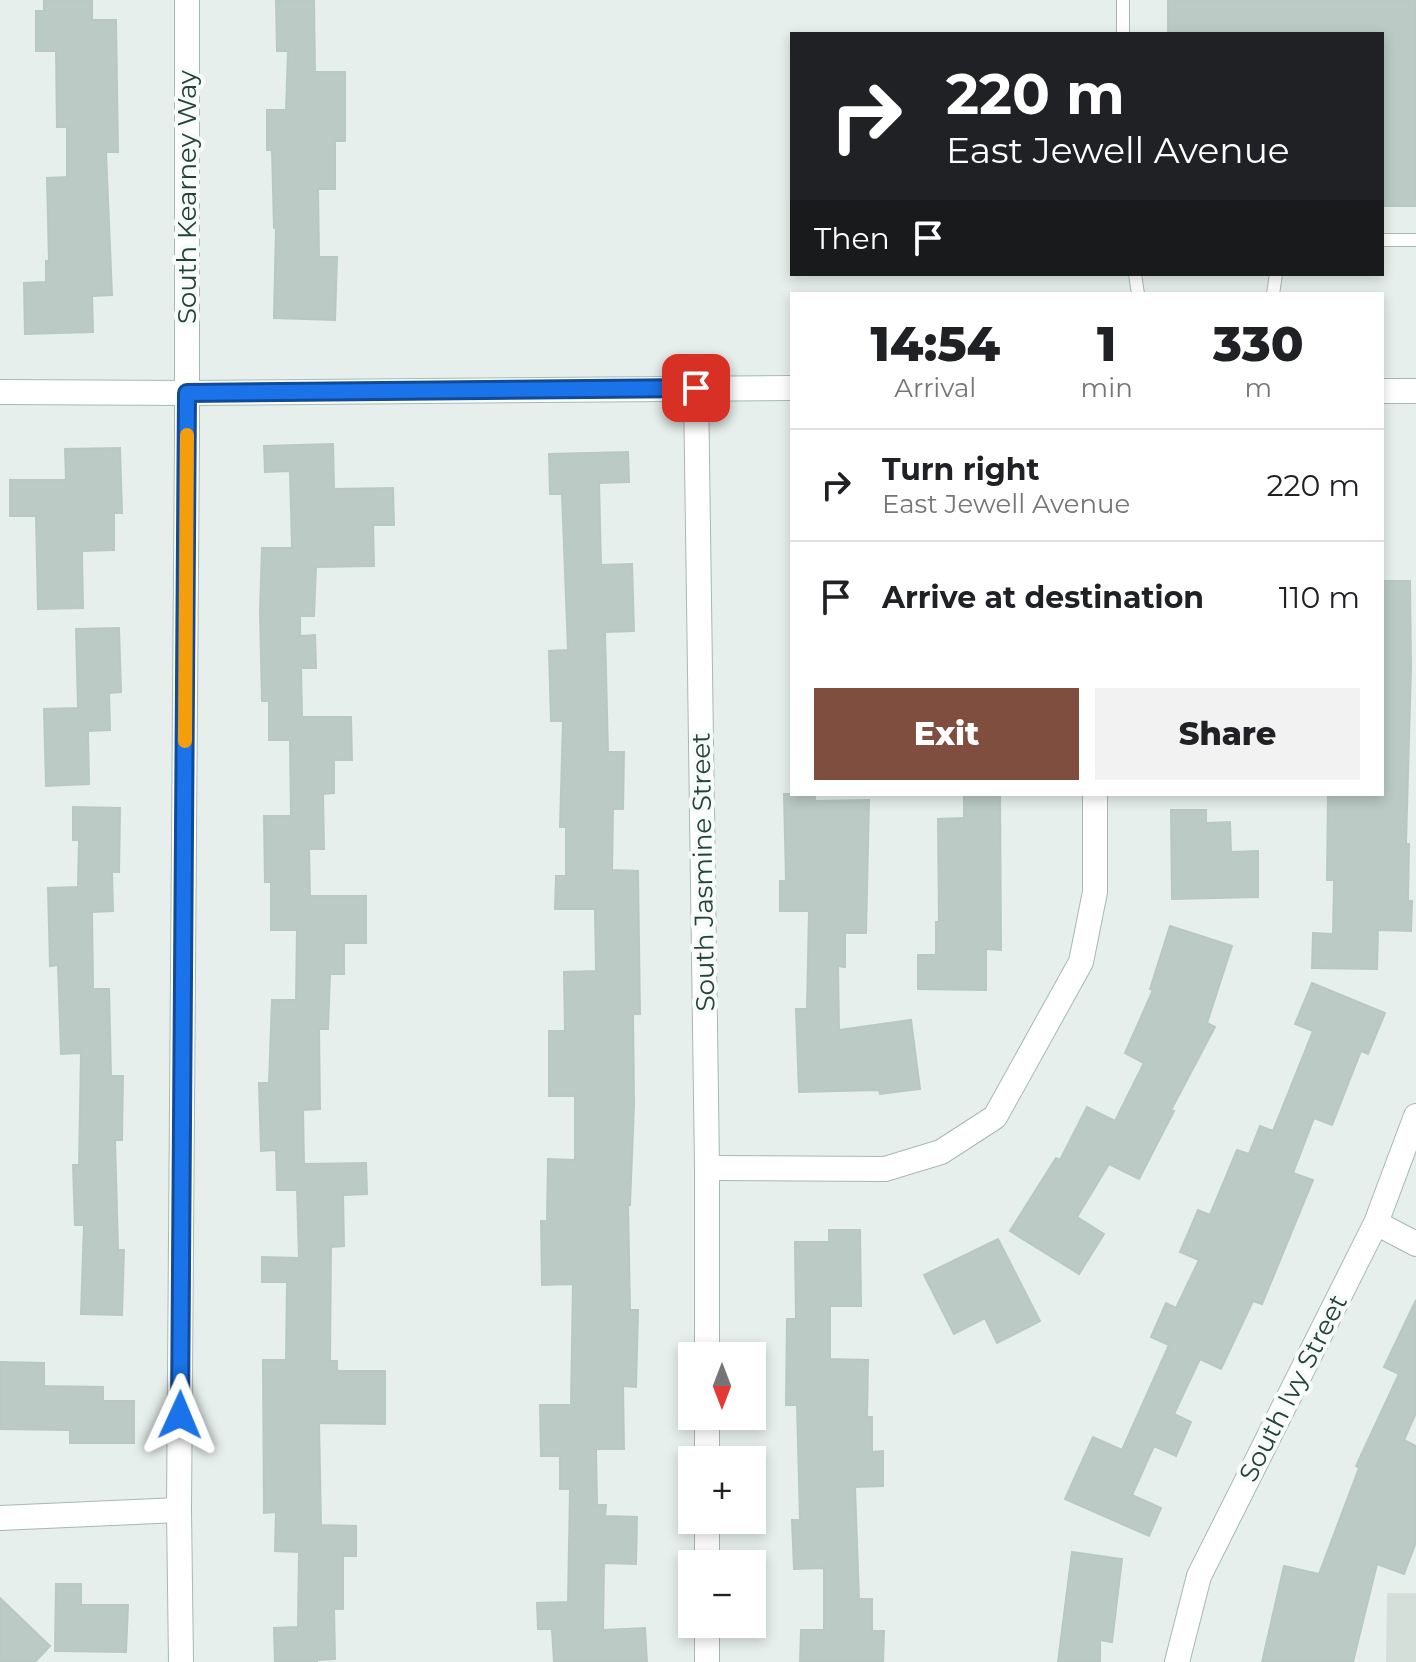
<!DOCTYPE html>
<meta charset="utf-8">
<style>
body{margin:0;font-family:Montserrat,sans-serif;background:#f2f2f2;color:#202124;height:100vh;display:flex;flex-direction:column;font-size:30px;white-space:nowrap}
*{box-sizing:border-box;margin:0}
p{font-size:26px;color:#757577}
.icon{flex:none;width:44px;height:44px;fill:none;stroke:currentColor;stroke-width:2;stroke-linecap:round;stroke-linejoin:round}
.map{position:relative;flex:1;overflow:hidden}
.details{position:absolute;left:790px;top:292px;width:594px;height:504px;display:flex;flex-direction:column;background:#fff;border-radius:0px;box-shadow:0 4px 12px #0003}
.details>*{flex:none}
.banner{position:absolute;left:790px;top:32px;width:594px;height:244px;border-radius:0px;box-shadow:0 4px 12px #0003;background:#202124;color:#fff;overflow:hidden}
.needle{width:52px;rotate:180deg}
.controls{position:absolute;left:678px;top:1342px;display:grid;gap:16px}
.controls a{display:grid;place-items:center;width:88px;height:88px;border-radius:0px;background:#fff;box-shadow:0 4px 12px #0003;font-size:40px}
.pin{position:absolute;display:grid;place-items:center;width:68px;height:68px;color:#fff;margin:-34px;border-radius:16px;box-shadow:0 4px 12px #0006}
.me{position:absolute;width:88px;margin:-44px;rotate:1deg;stroke-linejoin:round;filter:drop-shadow(0 0 6px #0008)}
.turn{display:flex;align-items:center;gap:28px;height:168px;padding:0 24px;font-size:36px}
.turn .icon{width:104px;height:104px;stroke-width:2.5}
.turn b{display:block;font-size:56px;line-height:68px}
.then{display:flex;align-items:center;height:76px;padding:0 24px;background:#0003;gap:16px;font-size:30px}
.eta{display:flex;justify-content:space-evenly;align-items:center;height:136px;text-align:center}
.eta b{font-size:48px;font-weight:800;line-height:56px}
.cta{display:flex;gap:16px;margin-top:auto;padding:16px 24px}
.cta a{flex:1;height:92px;border-radius:0px;background:#7f4e3f;color:#fff;font-size:32px;font-weight:800;line-height:92px;text-align:center}
.cta a+a{background:#f2f2f2;color:#202124}
ul{padding:0;list-style:none}
li{display:flex;align-items:center;gap:24px;height:112px;padding:0 24px;border-top:2px solid #e0e0e0}
li div{flex:1}
li b{display:block;font-size:30px}
li em{font-style:normal}
.map>svg:first-child{display:block}
</style>
<div class="map">
<svg width="1416" height="1662" viewBox="0 0 1416 1662">
<rect width="100%" height="100%" fill="#e6efeb"/>
<!-- built -->
<polygon fill="#d4dfda" points="1387,1593 1416,1593 1416,1662 1386,1662"/>
<!-- building -->
<g fill="#bbcac4" stroke="#b8c9c2" stroke-width="2">
<polygon points="44,0 92,0 92,20 116,20 118,152 106,152 112,295 92,296 93,332 25,334 24,283 46,282 46,261 49,261 47,178 67,177 67,127 57,127 56,51 36,51 36,11 44,11"/>
<polygon points="276,0 314,0 315,72 345,72 345,141 335,141 335,189 318,189 319,257 337,257 335,320 274,318 276,228 274,228 272,150 267,150 267,110 286,110 288,51 277,51"/>
<polygon points="1168,0 1416,0 1416,206 1382,206 1382,34 1168,34"/>
<polygon points="333,444 334,489 393,488 394,525 373,525 374,566 316,567 314,616 300,616 300,636 315,635 316,668 301,668 302,717 351,717 352,760 334,760 334,793 323,794 324,849 309,849 310,896 366,896 366,943 344,943 344,974 330,974 328,1029 319,1029 320,1109 303,1110 304,1164 366,1163 367,1194 343,1195 344,1246 331,1247 330,1361 337,1361 337,1371 385,1371 385,1424 319,1423 321,1525 356,1526 356,1556 343,1556 343,1609 334,1609 335,1659 317,1660 317,1662 275,1662 274,1628 298,1627 299,1552 275,1551 276,1512 264,1513 263,1360 286,1360 287,1282 262,1282 262,1257 299,1258 297,1190 277,1190 276,1150 261,1151 259,1083 269,1083 272,1000 296,1000 297,930 271,930 271,882 265,882 264,816 291,816 290,740 269,740 269,701 262,701 260,612 262,548 292,548 290,471 265,472 264,446"/>
<polygon points="120,448 122,513 114,513 114,550 82,551 83,608 38,609 36,516 10,516 10,480 66,480 65,449"/>
<polygon points="628,452 629,482 599,483 601,565 632,564 634,631 605,632 608,752 624,752 623,809 613,809 612,870 638,871 640,1014 633,1014 634,1104 630,1205 628,1205 630,1310 638,1310 636,1387 623,1386 624,1449 596,1449 597,1505 606,1505 605,1516 637,1517 636,1564 604,1563 603,1630 645,1628 647,1662 554,1662 552,1629 538,1629 537,1603 568,1602 570,1489 560,1489 560,1456 541,1456 540,1405 571,1405 573,1284 542,1285 541,1221 547,1221 548,1159 575,1160 575,1096 549,1096 549,1031 565,1031 564,972 596,971 595,909 555,909 556,876 566,876 566,827 560,827 563,721 551,721 549,651 568,650 562,494 550,494 549,454"/>
<polygon points="1382,581 1410,581 1411,667 1406,844 1409,844 1408,901 1412,901 1411,931 1378,930 1377,969 1312,968 1313,933 1333,934 1334,880 1327,880 1328,794 1382,794"/>
<polygon points="119,628 121,692 109,693 110,730 88,731 89,784 46,786 44,709 78,708 76,629"/>
<polygon points="784,794 815,794 815,801 869,800 866,933 845,933 845,967 838,966 839,1030 911,1020 920,1089 880,1094 879,1090 799,1092 796,1009 807,1009 809,911 780,911 780,881 786,881"/>
<polygon points="964,794 1000,794 1001,950 986,949 986,990 918,989 918,955 936,955 936,922 939,922 938,819 964,818"/>
<polygon points="73,807 120,808 119,872 112,872 113,911 92,912 93,989 109,989 111,1076 123,1076 122,1140 115,1140 118,1250 124,1250 122,1315 81,1314 84,1225 75,1225 73,1165 79,1165 81,1053 61,1054 58,965 50,966 48,888 78,887 79,840 73,840"/>
<polygon points="1171,810 1206,810 1206,823 1230,822 1231,852 1258,851 1258,897 1172,899"/>
<polygon points="1170,926 1232,946 1207,1023 1215,1027 1171,1110 1174,1111 1139,1179 1109,1164 1077,1217 1104,1234 1079,1274 1010,1231 1056,1158 1060,1160 1087,1107 1115,1121 1144,1063 1125,1053 1153,990 1150,989"/>
<polygon points="1312,983 1385,1013 1368,1054 1361,1051 1332,1125 1314,1118 1293,1173 1313,1180 1262,1304 1253,1301 1221,1369 1200,1359 1174,1414 1191,1422 1176,1456 1154,1446 1132,1495 1161,1508 1149,1536 1065,1499 1093,1437 1122,1450 1169,1345 1151,1337 1166,1303 1176,1308 1199,1260 1180,1252 1198,1210 1210,1215 1237,1150 1249,1154 1260,1126 1273,1131 1313,1031 1295,1024"/>
<polygon points="829,1230 860,1230 861,1306 830,1306 830,1359 868,1360 867,1417 872,1417 872,1452 883,1451 883,1486 855,1487 859,1599 872,1599 872,1631 884,1631 883,1662 800,1662 801,1630 824,1630 824,1568 794,1569 792,1520 800,1520 797,1405 786,1405 787,1319 796,1319 795,1242 829,1242"/>
<polygon points="998,1239 1040,1321 997,1343 985,1318 954,1334 924,1275"/>
<polygon points="1416,1300 1416,1413 1404,1440 1416,1446 1416,1542 1404,1574 1377,1564 1353,1662 1262,1662 1284,1566 1319,1574 1359,1468 1356,1466 1399,1374 1384,1367"/>
<polygon points="0,1362 44,1363 44,1386 103,1387 103,1401 134,1401 134,1443 70,1443 70,1430 0,1429"/>
<polygon points="1072,1552 1122,1559 1112,1642 1100,1640 1100,1662 1058,1662"/>
<polygon points="56,1584 81,1584 81,1605 128,1605 126,1652 55,1651"/>
<polygon points="0,1598 50,1646 35,1662 0,1662"/>
</g>
<g fill="none" stroke-linecap="round" stroke-linejoin="round">
<!-- lane casing -->
<g stroke="#a8b8b2" stroke-width="14">
<g id="lane">
<polyline points="1123,0 1123,34"/>
<polyline points="1382,240 1416,240"/>
<polyline points="1135,274 1138,294"/>
<polyline points="1273,294 1276,274"/>
</g>
</g>
<!-- street casing -->
<g stroke="#a8b8b2" stroke-width="26">
<g id="street">
<polyline points="696,388 707,1168 707,1356"/>
<polyline points="707,1168 885,1169 941,1152 995,1117 1081,962 1095,892 1095,794"/>
<polyline points="1376,1223 1416,1244"/>
<polyline points="707,1416 707,1460"/>
<polyline points="0,1518 179,1510"/>
<polyline points="707,1520 707,1564"/>
<polyline points="707,1624 707,1662"/>
<polyline points="181,1662 179,1510 187,437 187,0"/>
<polyline points="1177,1662 1199,1576 1376,1223 1416,1116"/>
</g>
</g>
<!-- secondary casing -->
<g stroke="#a4bbb3" stroke-width="26">
<g id="secondary">
<polyline points="1382,391 1416,391"/>
<polyline points="0,392 187,393 792,388"/>
</g>
</g>
<!-- lane -->
<use href="#lane" stroke="#fff" stroke-width="12"/>
<!-- street -->
<use href="#street" stroke="#fff" stroke-width="24"/>
<!-- secondary -->
<use href="#secondary" stroke="#fff" stroke-width="24"/>
</g>
<g fill="none" stroke-linecap="round" stroke-linejoin="round">
<!-- route casing -->
<g stroke="#114b97" stroke-width="20">
<polyline id="route" points="180,1415 187,393 696,388"/>
</g>
<!-- route -->
<use href="#route" stroke="#1a73e8" stroke-width="14"/>
<!-- slow -->
<polyline stroke="#f59e0b" stroke-width="14" points="185,741 187,435"/>
</g>
<g text-anchor="middle" dominant-baseline="central" stroke-width="8" stroke-linejoin="round" paint-order="stroke">
<!-- street labels -->
<g font-size="26" fill="#24423a" stroke="#f7fbf9">
<text transform="translate(187 197) rotate(-90)">South Kearney Way</text>
<text transform="translate(703 872) rotate(-91)">South Jasmine Street</text>
<text transform="translate(1293 1388) rotate(-63)">South Ivy Street</text>
</g>
</g>
</svg>
<div class="controls">
<a><svg class="needle" viewBox="-14 -14 28 28"><path d="M0-13l5 13h-10z" fill="#e53935"/><path d="M0 13l5-13h-10z" fill="#757577"/></svg></a>
<a>+</a>
<a>−</a>
</div>
<div class="pin" style="left:696px;top:388px;background:#d93025"><svg class="icon" aria-label="arrive" viewBox="0 0 24 24"><path d="M6 21V4h12l-3 4 3 4H6"/></svg></div>
<svg class="me" style="left:180px;top:1415px" viewBox="-20 -20 40 40"><path d="M0-17L14 15 0 8-14 15z" fill="#1a73e8" stroke="#fff" stroke-width="4"/></svg>
<div class="banner">
<div class="turn"><svg class="icon" aria-label="right" viewBox="0 0 24 24"><path d="M7 20v-9h11M14 6l5 5-5 5"/></svg><div><b>220 m</b>East Jewell Avenue</div></div>
<div class="then">Then<svg class="icon" aria-label="arrive" viewBox="0 0 24 24"><path d="M6 21V4h12l-3 4 3 4H6"/></svg></div>
</div>
<section class="details">
<div class="eta">
<div><b>14:54</b><p>Arrival</p></div>
<div><b>1</b><p>min</p></div>
<div><b>330</b><p>m</p></div>
</div>
<ul>
<li><svg class="icon" aria-label="right" viewBox="0 0 24 24"><path d="M7 20v-9h11M14 6l5 5-5 5"/></svg><div><b>Turn right</b><p>East Jewell Avenue</p></div><em>220 m</em></li>
<li><svg class="icon" aria-label="arrive" viewBox="0 0 24 24"><path d="M6 21V4h12l-3 4 3 4H6"/></svg><div><b>Arrive at destination</b></div><em>110 m</em></li>
</ul>
<div class="cta"><a>Exit</a><a>Share</a></div>
</section>
</div>
